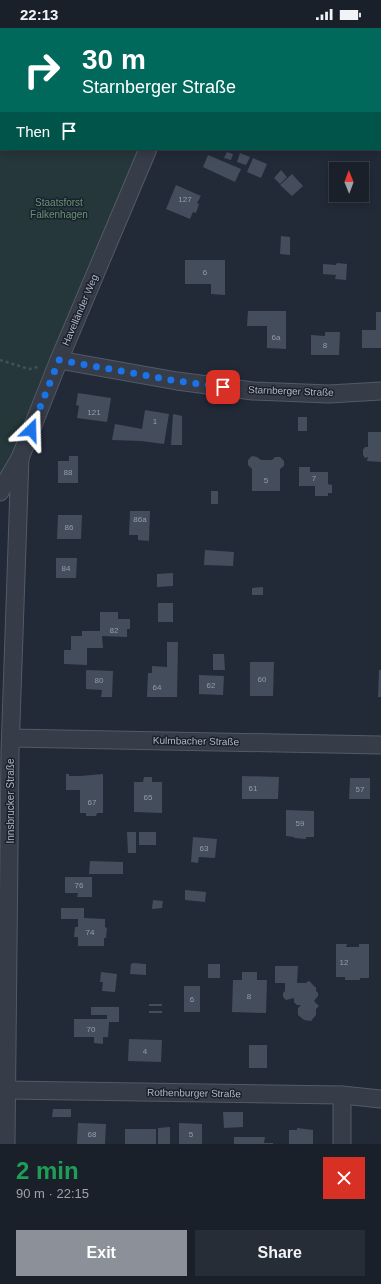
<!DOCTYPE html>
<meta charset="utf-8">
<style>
body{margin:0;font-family:Arial,sans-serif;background:#272d36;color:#f1f3f6;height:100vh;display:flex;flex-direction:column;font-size:15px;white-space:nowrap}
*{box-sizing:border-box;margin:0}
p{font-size:13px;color:#9fa3a8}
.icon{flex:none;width:22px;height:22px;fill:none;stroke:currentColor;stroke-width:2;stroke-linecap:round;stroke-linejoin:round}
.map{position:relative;height:1116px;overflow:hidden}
.side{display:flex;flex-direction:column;background:#1a202a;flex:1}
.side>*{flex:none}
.hud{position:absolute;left:0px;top:0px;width:381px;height:122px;box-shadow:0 2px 10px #0003,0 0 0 1px #383e47;background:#00695c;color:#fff;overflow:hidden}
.needle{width:26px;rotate:359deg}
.buttons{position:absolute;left:329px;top:134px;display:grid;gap:8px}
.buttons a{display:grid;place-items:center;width:40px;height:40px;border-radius:0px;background:#1a202a;box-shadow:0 2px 10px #0003,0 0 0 1px #383e47;font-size:20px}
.pin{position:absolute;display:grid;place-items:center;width:34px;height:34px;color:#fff;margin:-17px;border-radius:8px;box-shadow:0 2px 6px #0006}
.me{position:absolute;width:44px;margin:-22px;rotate:22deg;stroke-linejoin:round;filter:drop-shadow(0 0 3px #0008)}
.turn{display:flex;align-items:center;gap:14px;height:84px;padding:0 16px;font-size:18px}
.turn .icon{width:52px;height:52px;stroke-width:2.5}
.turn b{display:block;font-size:28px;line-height:34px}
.then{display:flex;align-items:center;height:38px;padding:0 16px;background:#0003;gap:8px;font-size:15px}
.round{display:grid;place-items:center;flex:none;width:42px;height:42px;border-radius:0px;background:#272d36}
.overview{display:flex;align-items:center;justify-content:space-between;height:68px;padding:0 16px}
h1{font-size:24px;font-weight:600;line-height:30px;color:#1e9e55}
.action{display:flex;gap:8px;margin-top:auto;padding:8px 16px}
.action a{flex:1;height:46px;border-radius:0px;background:#8c9099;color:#fff;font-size:16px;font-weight:600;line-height:46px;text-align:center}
.action a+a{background:#272d36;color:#f1f3f6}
.status{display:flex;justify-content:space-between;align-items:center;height:28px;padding:0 20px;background:#1a202a;direction:ltr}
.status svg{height:11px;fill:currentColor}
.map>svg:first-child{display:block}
</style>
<div class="status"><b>22:13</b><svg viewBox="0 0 49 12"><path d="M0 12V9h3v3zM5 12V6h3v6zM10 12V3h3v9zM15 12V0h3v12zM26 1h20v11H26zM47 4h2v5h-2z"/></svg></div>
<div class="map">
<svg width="381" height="1116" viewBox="0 0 381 1116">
<rect width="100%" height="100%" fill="#222a38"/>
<!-- green -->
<polygon fill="#25373a" points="0,0 208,0 207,1 1,1 1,121 148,121 0,464"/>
<!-- building -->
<g fill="#434d5c">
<polygon points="227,124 233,126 231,132 224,130"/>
<polygon points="240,125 250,129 246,137 237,134"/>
<polygon points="208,127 241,141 235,154 203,139"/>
<polygon points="253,130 267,136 261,150 247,144"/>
<polygon points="281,142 287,149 280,156 274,150"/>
<polygon points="292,146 303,158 292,168 280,157"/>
<polygon points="176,157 201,168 197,175 199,176 196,185 193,184 190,191 166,181"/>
<polygon points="281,208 290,209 290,227 280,226"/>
<polygon points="185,232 225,232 225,267 211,266 211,256 185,256"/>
<polygon points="337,235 347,236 346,252 335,251 336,247 323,246 323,236 336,237"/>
<polygon points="248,283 286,283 286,321 267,320 267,298 247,298"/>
<polygon points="376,284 381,284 381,320 362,320 362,302 376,302"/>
<polygon points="325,304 340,304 339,327 311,327 311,307 325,308"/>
<polygon points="78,365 111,370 107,394 77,390 79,378 76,377"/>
<polygon points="145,382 169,386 164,416 141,413 112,412 115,396 142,401"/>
<polygon points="173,386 182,388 182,417 171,417"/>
<rect x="298" y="389" width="9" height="14"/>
<polygon points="368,404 381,404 381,434 367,433 368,429 365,430 363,427 363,422 365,419 368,419"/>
<polygon points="69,428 78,428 78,455 58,455 58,433 69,433"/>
<polygon points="252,428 257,429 261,432 272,432 275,429 280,429 284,433 284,438 280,441 280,463 252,463 252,441 248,437 248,432"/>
<polygon points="299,439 310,439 310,444 328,444 328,456 332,457 332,465 328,465 328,468 315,468 315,458 299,458"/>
<rect x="211" y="463" width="7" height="13"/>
<polygon points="130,483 150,483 149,513 138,512 138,507 129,507"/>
<polygon points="58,487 82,487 81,511 57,511"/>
<polygon points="205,522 234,524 233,538 204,537"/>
<polygon points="56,530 77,530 76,550 56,550"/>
<polygon points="173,545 173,558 157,559 157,546"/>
<polygon points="263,559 263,567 252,567 252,560"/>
<rect x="158" y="575" width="15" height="19"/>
<polygon points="100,584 118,584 118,591 130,591 130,601 127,601 127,609 102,608 103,620 87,620 87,637 64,636 64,622 71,622 71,608 82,608 82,603 100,603"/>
<polygon points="167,614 178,614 177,669 147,669 148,645 152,645 152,638 167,639"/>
<polygon points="213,626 224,626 225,642 213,642"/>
<polygon points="250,634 274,634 273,668 250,668"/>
<polygon points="86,642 113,643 112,669 101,669 102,662 86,661"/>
<polygon points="379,642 381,642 381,669 378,669"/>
<polygon points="199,647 224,648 223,667 199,666"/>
<polygon points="66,746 69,746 69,748 80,748 103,746 103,785 97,785 96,788 86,788 86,785 80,785 80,762 66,762"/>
<polygon points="242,748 279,749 278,771 242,771"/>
<polygon points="144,749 152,749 152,754 162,754 162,785 134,784 134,754 143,754"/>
<polygon points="350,750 370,750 370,771 349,771"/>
<polygon points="286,782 314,783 314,809 306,809 306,811 294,810 294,809 286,808"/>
<polygon points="127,804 136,804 136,825 128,825"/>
<rect x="139" y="804" width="17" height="13"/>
<polygon points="193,809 217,811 215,830 199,829 198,835 191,834"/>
<polygon points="90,833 123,834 123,846 89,846"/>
<polygon points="65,849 92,849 92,869 77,869 78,865 65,865"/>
<polygon points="185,862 206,864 205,874 185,872"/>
<polygon points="153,872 163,873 162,880 152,881"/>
<polygon points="61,880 84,880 84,890 105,891 105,899 107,900 106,910 104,910 104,918 78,918 78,909 74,909 75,899 78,899 78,891 61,891"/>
<polygon points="336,916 347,916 346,919 359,919 359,916 369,916 369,950 360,950 360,952 345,952 345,949 336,949"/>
<polygon points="133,935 146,936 146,947 130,946 131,936"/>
<rect x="208" y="936" width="12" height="14"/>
<polygon points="275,938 298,938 297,955 306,955 308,953 311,954 311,955 315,959 316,959 316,963 318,965 318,968 314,973 319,978 316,981 316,987 311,993 304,992 298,987 298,980 301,977 297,977 294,974 294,970 286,972 283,969 283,965 285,963 285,955 275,955"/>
<polygon points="101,944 117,946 115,964 102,963 103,954 100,954"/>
<polygon points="242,944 257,944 257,952 267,952 266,985 232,984 233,952 242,952"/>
<rect x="184" y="958" width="16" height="26"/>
<rect x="149" y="976" width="13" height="2"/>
<polygon points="91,979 119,979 119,994 109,994 108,1009 103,1009 103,1016 94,1015 94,1009 74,1009 74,991 107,991 107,987 91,987"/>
<rect x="149" y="983" width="13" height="2"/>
<polygon points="129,1011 162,1012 161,1034 128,1033"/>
<rect x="249" y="1017" width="18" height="23"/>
<polygon points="53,1081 71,1081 71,1089 52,1089"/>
<polygon points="223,1084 243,1084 243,1099 224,1100"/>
<polygon points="78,1095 106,1096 105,1116 77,1116"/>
<polygon points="179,1095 202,1096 202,1116 179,1116"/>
<polygon points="170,1099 170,1116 158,1116 158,1100"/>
<polygon points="297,1100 313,1102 313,1116 289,1116 289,1102 297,1102"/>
<rect x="125" y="1101" width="31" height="15"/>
<polygon points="234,1109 265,1109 264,1115 273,1115 273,1116 234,1116"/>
</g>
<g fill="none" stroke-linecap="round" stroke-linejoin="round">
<!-- minor casing -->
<g stroke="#535a66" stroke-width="19">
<g id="minor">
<polyline points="207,1 208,0"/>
<polyline points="59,332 177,353 253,363 329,366 381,363"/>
<polyline points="0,464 20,430 59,332 148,121"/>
<polyline points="11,710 381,717"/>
<polyline points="7,1062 342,1067 381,1071"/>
<polyline points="342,1067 342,1116"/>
<polyline points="6,1116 10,724 20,430"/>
</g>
</g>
<!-- path -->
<polyline stroke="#425256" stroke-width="2.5" stroke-dasharray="3 3" stroke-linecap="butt" points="0,332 29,341 38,339"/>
<!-- minor -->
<use href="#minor" stroke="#363c48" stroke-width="17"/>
</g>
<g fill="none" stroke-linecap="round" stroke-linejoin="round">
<!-- route -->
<polyline stroke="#1a73e8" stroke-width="7" stroke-dasharray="0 12.6" points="31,402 59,332 177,353 223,359"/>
</g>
<g text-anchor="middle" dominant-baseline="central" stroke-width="3" stroke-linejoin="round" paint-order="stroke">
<!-- number labels -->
<g font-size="8" fill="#959caa">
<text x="185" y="171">127</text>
<text x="205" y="244">6</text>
<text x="276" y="309">6a</text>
<text x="325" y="317">8</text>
<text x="94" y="384">121</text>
<text x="155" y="393">1</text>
<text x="68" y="444">88</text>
<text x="314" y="450">7</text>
<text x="266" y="452">5</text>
<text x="140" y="491">86a</text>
<text x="69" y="499">86</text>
<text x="66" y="540">84</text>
<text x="114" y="602">82</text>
<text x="262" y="651">60</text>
<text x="99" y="652">80</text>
<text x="211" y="657">62</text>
<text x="157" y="659">64</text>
<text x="253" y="760">61</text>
<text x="360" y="761">57</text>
<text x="148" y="769">65</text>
<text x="92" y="774">67</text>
<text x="300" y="795">59</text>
<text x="204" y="820">63</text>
<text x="79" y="857">76</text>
<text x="90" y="904">74</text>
<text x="344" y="934">12</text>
<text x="249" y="968">8</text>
<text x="192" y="971">6</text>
<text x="91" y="1001">70</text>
<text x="145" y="1023">4</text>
<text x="92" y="1106">68</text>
<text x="191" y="1106">5</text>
</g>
<!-- park labels -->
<g font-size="10" fill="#699475" stroke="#1b212d">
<text x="59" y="174">Staatsforst<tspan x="59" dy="12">Falkenhagen</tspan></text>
</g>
<!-- street labels -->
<g font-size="10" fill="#b0b7c4" stroke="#1b212d">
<text transform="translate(80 282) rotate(-67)">Havelländer Weg</text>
<text transform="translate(291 363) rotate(2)">Starnberger Straße</text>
<text transform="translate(196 713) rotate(1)">Kulmbacher Straße</text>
<text transform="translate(10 773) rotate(-90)">Innsbrucker Straße</text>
<text transform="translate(194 1065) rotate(1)">Rothenburger Straße</text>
</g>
</g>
</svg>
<div class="buttons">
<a><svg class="needle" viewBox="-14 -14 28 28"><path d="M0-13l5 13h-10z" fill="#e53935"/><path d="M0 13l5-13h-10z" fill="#9fa3a8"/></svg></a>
</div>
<div class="pin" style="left:223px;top:359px;background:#d93025"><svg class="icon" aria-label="arrive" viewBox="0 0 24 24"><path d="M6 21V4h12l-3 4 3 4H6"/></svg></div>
<svg class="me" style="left:31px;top:402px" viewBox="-20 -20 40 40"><path d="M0-17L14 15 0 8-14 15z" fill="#1a73e8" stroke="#fff" stroke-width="4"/></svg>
<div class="hud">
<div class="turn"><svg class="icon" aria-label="right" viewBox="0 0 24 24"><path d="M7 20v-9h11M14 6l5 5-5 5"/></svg><div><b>30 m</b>Starnberger Straße</div></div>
<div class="then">Then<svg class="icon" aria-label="arrive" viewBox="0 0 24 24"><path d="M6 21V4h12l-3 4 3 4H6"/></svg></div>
</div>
</div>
<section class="side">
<div class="overview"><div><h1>2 min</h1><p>90 m · 22:15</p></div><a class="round" style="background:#d93025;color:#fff"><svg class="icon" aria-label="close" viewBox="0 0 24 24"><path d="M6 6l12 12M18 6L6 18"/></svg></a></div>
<div class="action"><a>Exit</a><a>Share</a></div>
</section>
